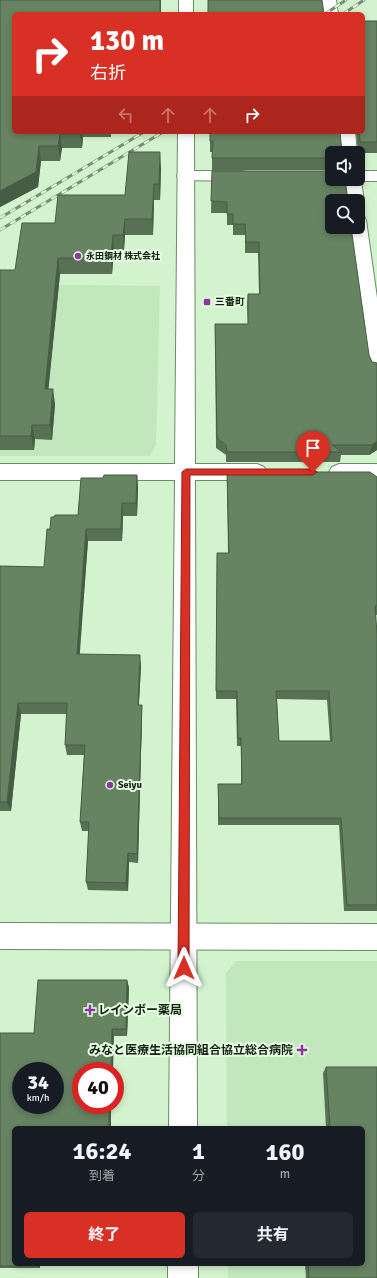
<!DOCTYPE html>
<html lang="ja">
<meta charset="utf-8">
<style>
body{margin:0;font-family:Signika,"Noto Sans JP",sans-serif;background:#242831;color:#f1f3f6;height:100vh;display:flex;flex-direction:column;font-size:15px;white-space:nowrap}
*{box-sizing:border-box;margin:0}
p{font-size:13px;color:#9ea1a6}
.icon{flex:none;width:22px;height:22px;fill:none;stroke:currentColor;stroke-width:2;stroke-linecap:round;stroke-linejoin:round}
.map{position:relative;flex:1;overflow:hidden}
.panel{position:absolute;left:12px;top:1126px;width:353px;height:140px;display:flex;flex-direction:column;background:#171b24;border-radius:6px;box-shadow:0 2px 6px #0003}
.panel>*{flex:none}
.top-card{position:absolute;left:12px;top:12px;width:353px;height:122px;border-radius:6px;box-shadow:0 2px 6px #0003;background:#d93025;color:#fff;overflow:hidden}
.tools{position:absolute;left:325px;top:146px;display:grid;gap:8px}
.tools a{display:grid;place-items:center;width:40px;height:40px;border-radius:6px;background:#171b24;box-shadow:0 2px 6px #0003;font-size:20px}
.speed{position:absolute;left:12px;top:1062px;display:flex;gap:8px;font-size:20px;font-weight:700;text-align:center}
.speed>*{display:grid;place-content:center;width:52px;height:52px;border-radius:50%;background:#171b24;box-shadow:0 2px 6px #0003;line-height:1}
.speed small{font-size:10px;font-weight:400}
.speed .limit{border:6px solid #d22;background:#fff;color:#111}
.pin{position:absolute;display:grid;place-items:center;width:34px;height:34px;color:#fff;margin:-41px -17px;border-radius:50% 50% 50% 0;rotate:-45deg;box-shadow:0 0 4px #0007}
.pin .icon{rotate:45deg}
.me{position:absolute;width:44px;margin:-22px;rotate:0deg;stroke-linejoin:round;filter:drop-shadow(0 0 3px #0008)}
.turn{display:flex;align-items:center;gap:14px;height:84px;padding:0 12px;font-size:18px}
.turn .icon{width:52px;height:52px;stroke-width:2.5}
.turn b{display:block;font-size:28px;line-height:34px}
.lanes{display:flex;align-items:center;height:38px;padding:0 12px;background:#0003;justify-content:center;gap:20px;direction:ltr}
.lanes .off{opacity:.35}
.eta{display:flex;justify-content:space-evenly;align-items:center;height:68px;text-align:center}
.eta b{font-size:24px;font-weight:700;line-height:28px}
.button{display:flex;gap:8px;margin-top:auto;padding:8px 12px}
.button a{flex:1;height:46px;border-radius:6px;background:#d93025;color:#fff;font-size:16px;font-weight:700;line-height:46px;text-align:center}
.button a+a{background:#242831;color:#f1f3f6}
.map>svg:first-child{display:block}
</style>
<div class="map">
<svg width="377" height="1278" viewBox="0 0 377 1278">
<rect width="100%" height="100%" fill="#d3f3ce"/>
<!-- built -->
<g fill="#c2e7bd">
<polygon points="0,284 160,286 156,445 150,456 0,456"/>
<polygon points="236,961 377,961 377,1278 228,1278 228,1264 363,1264 363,1128 227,1128 226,973"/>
</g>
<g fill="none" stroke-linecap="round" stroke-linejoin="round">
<!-- minor casing -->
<g stroke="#6d8a69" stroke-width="2">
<g id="minor">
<polygon points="322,0 336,0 338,14 324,14"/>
<polygon points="339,132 355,132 357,153 341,153"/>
<polygon points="185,171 242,171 248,172 250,176 248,180 242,181 179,180 177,176 179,172"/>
<polygon points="358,171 377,171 377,181 361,181 364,201 362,205 358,206 358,201 348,201 345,179 358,179"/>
<polygon points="358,215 364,216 366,220 377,298 377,373 370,371 368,366 350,227 358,227"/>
<polygon points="0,923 377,924 377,950 0,949"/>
</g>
</g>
<!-- tertiary casing -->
<g stroke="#6d8a69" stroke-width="2">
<g id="tertiary">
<rect x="179" y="0" width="14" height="14"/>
<polygon points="178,132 194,132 195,464 257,464 264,467 267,472 264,477 257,480 195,480 197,1128 169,1128 175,480 0,480 0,464 175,464"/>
<polygon points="339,464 377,464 377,480 339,480 332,477 329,472 332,467"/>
<rect x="168" y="1264" width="30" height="14"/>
</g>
</g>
<!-- minor -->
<use href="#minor" fill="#fff" fill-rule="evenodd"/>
<!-- tertiary -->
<use href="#tertiary" fill="#fff" fill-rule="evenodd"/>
<!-- rail casing -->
<g stroke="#778d74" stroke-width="3">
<g id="rail">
<polyline points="325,14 346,0"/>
<polyline points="343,14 364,0"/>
<polyline points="0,218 144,132"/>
<polyline points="0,230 163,132"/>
</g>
</g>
<!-- rail -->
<use href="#rail" stroke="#e5fee0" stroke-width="2" stroke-dasharray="6" stroke-linecap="butt"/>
</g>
<!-- wall -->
<g fill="#587154" fill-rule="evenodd">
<polygon points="0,0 161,0 161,14 14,14 14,132 111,132 111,137 83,137 82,148 62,148 60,161 41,161 38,187 0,207"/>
<polygon points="377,21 377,153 358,153 356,132 363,132"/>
<polygon points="210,132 332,153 332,170 212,170 212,152 210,152"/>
<polygon points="161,168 160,200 154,200 153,235 125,235 124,250 114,250 112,274 60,274 48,389 55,404 52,440 35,439 34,450 0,450 0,270 15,270 55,223 125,195"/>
<polygon points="212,171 332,201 369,355 372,362 377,363 377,450 369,455 341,455 340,462 226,462 226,455 216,448 215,324 248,324 247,305 248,294 259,294 258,253 245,253 245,235 233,235 233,225 227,225 227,213 211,213"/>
<path d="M227,472L377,477V615H375L377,633V911H344L339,825H218V784H241V746H237L236,699H216L217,562L228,553L227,482ZM277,699L327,700L330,741H279Z"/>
<polygon points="137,475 138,488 137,516 123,516 122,541 88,541 79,654 141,666 139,705 142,705 142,716 138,863 129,862 128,891 88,890 86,882 89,831 82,831 80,822 84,755 67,755 65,745 67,714 21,714 11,811 0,811 0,566 44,567 50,529 78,515 103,478"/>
<polygon points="127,980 129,988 127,1036 114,1036 81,1105 111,1105 111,1128 14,1128 14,1264 40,1264 40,1268 0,1268 0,1033 34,1033"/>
<polygon points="326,1067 377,1067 377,1278 306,1278 305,1264 363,1264 363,1128 326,1128 323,1073"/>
</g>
<!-- shaded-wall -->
<g fill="#475c45">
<polygon points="160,0 161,14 160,14"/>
<polygon points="80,132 82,132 83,137 82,148"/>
<polygon points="60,134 62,148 60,161 58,146"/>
<polygon points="39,146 41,161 38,187 0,207 0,191"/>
<polygon points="160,152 161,168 160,200 159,184"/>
<polygon points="154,184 154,200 153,235 152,219"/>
<polygon points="125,219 125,235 124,250 123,235"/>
<polygon points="113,235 114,250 112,274 111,258"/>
<polygon points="58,258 60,274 47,404 45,389"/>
<polygon points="53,389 55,404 52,440 50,425"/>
<polygon points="32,425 35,439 34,450 31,436"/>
<polygon points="377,441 377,450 369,455 372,445"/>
<polygon points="137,475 138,488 137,516 136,503"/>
<polygon points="122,503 123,516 122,541 121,529"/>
<polygon points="86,529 88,541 79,665 77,654"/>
<polygon points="140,655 141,666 138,716 138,705"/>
<polygon points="18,703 21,714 11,811 7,802"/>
<polygon points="142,705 142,716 138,863 137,854"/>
<polygon points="128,853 129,862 128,891 126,883"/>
<polygon points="127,980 129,988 127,1036 126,1029"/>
<polygon points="112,1029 114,1036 113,1071 111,1071"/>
<rect x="109" y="1105" width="2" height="23"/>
<polygon points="36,1264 40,1264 40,1268 36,1266"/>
</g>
<!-- building -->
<g fill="#668362" stroke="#475c45" fill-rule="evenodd">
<polygon points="0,0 160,0 160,14 14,14 14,132 80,132 80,134 60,134 58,146 39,146 36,172 0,191"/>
<polygon points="208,0 322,0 324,14 208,14"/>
<polygon points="363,21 377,21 377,142 360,142 359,132 363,132"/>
<polygon points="210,132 340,132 342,153 332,153 332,158 212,158 213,141 210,141"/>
<polygon points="129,152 160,152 159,184 154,184 152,219 125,219 123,235 113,235 111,258 58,258 45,389 53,389 50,425 32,425 31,436 0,436 0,270 15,270 22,223 55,223 58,195 125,195"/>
<polygon points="212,171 332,171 332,179 345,179 348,201 332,201 332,227 351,227 369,355 372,362 377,363 377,441 372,445 332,445 342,452 227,452 226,445 217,438 215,324 248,324 248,294 260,294 259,242 246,242 245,224 233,224 233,214 227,214 227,202 211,201"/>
<path d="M227,472H370L377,477V606H375L377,633V905H347L341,818H219L218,784H242L241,738H238L237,691H216L217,553H229ZM276,691H329L332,741H279Z"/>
<polygon points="104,475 137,475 136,503 122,503 121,529 86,529 77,654 140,655 138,705 142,705 137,854 128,853 126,883 86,882 89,822 80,822 85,745 65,745 67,703 18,703 7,802 0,802 0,566 44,567 47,529 50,529 51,517 54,517 55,515 78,515 81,478 103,478"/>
<path d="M38,980H127L126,1029H112L111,1071H81V1105H109V1128H14V1264H36V1266H0V1033H34ZM21,1071H55V1105H21Z"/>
<polygon points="326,1067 377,1067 377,1278 309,1278 308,1264 363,1264 363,1128 330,1128"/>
</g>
<!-- route -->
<polygon fill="#d93025" stroke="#8d1f18" points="186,469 313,469 317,472 313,475 190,475 189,968 187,972 184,974 180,972 178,968 182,472"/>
<!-- markers -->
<g fill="#8f35a0" stroke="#e5fee0" stroke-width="1.5">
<circle cx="78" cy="256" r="4"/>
<rect x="203" y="298" width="8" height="8" rx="2"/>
<circle cx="110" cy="785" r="4"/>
<path d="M88 1004h4v4h4v4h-4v4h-4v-4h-4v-4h4z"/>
<path d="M300 1044h4v4h4v4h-4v4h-4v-4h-4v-4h4z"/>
</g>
<g text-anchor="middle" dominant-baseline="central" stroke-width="4" stroke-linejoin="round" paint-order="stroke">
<!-- far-poi labels -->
<g font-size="9" font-weight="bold" fill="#142013" stroke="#e5fee0" text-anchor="start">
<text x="86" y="256">永田鋼材 株式会社</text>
</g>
<!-- poi labels -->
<g font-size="10" font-weight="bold" fill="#142013" stroke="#e5fee0" text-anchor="start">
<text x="215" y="302">三番町</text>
<text x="118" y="785">Seiyu</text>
</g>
<!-- near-poi labels -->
<g font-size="12" font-weight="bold" fill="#142013" stroke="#e5fee0" text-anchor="start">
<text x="98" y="1010">レインボー薬局</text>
<text x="293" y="1050" text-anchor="end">みなと医療生活協同組合協立総合病院</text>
</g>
</g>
</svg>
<div class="tools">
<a><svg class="icon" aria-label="sound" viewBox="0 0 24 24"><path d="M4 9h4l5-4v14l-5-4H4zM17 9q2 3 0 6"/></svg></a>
<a><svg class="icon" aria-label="search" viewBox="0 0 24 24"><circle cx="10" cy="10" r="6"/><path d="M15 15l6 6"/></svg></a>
</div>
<div class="speed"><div>34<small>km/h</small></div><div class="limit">40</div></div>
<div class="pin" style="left:313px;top:472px;background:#d93025"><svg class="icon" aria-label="arrive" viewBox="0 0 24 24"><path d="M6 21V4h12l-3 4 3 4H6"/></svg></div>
<svg class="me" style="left:184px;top:968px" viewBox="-20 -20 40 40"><path d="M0-17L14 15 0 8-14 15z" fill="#d93025" stroke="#fff" stroke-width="4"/></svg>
<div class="top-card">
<div class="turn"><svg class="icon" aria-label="right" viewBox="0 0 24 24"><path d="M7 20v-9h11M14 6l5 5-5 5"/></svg><div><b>130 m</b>右折</div></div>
<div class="lanes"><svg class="icon off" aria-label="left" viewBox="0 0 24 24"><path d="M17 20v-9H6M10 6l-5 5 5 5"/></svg><svg class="icon off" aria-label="ahead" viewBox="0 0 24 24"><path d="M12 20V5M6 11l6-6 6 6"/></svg><svg class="icon off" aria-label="ahead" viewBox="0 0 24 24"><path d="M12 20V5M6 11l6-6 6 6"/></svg><svg class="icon" aria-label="right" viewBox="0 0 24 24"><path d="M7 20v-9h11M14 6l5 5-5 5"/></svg></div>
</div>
<section class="panel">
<div class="eta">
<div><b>16:24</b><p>到着</p></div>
<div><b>1</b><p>分</p></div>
<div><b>160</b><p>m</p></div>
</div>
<div class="button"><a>終了</a><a>共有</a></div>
</section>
</div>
